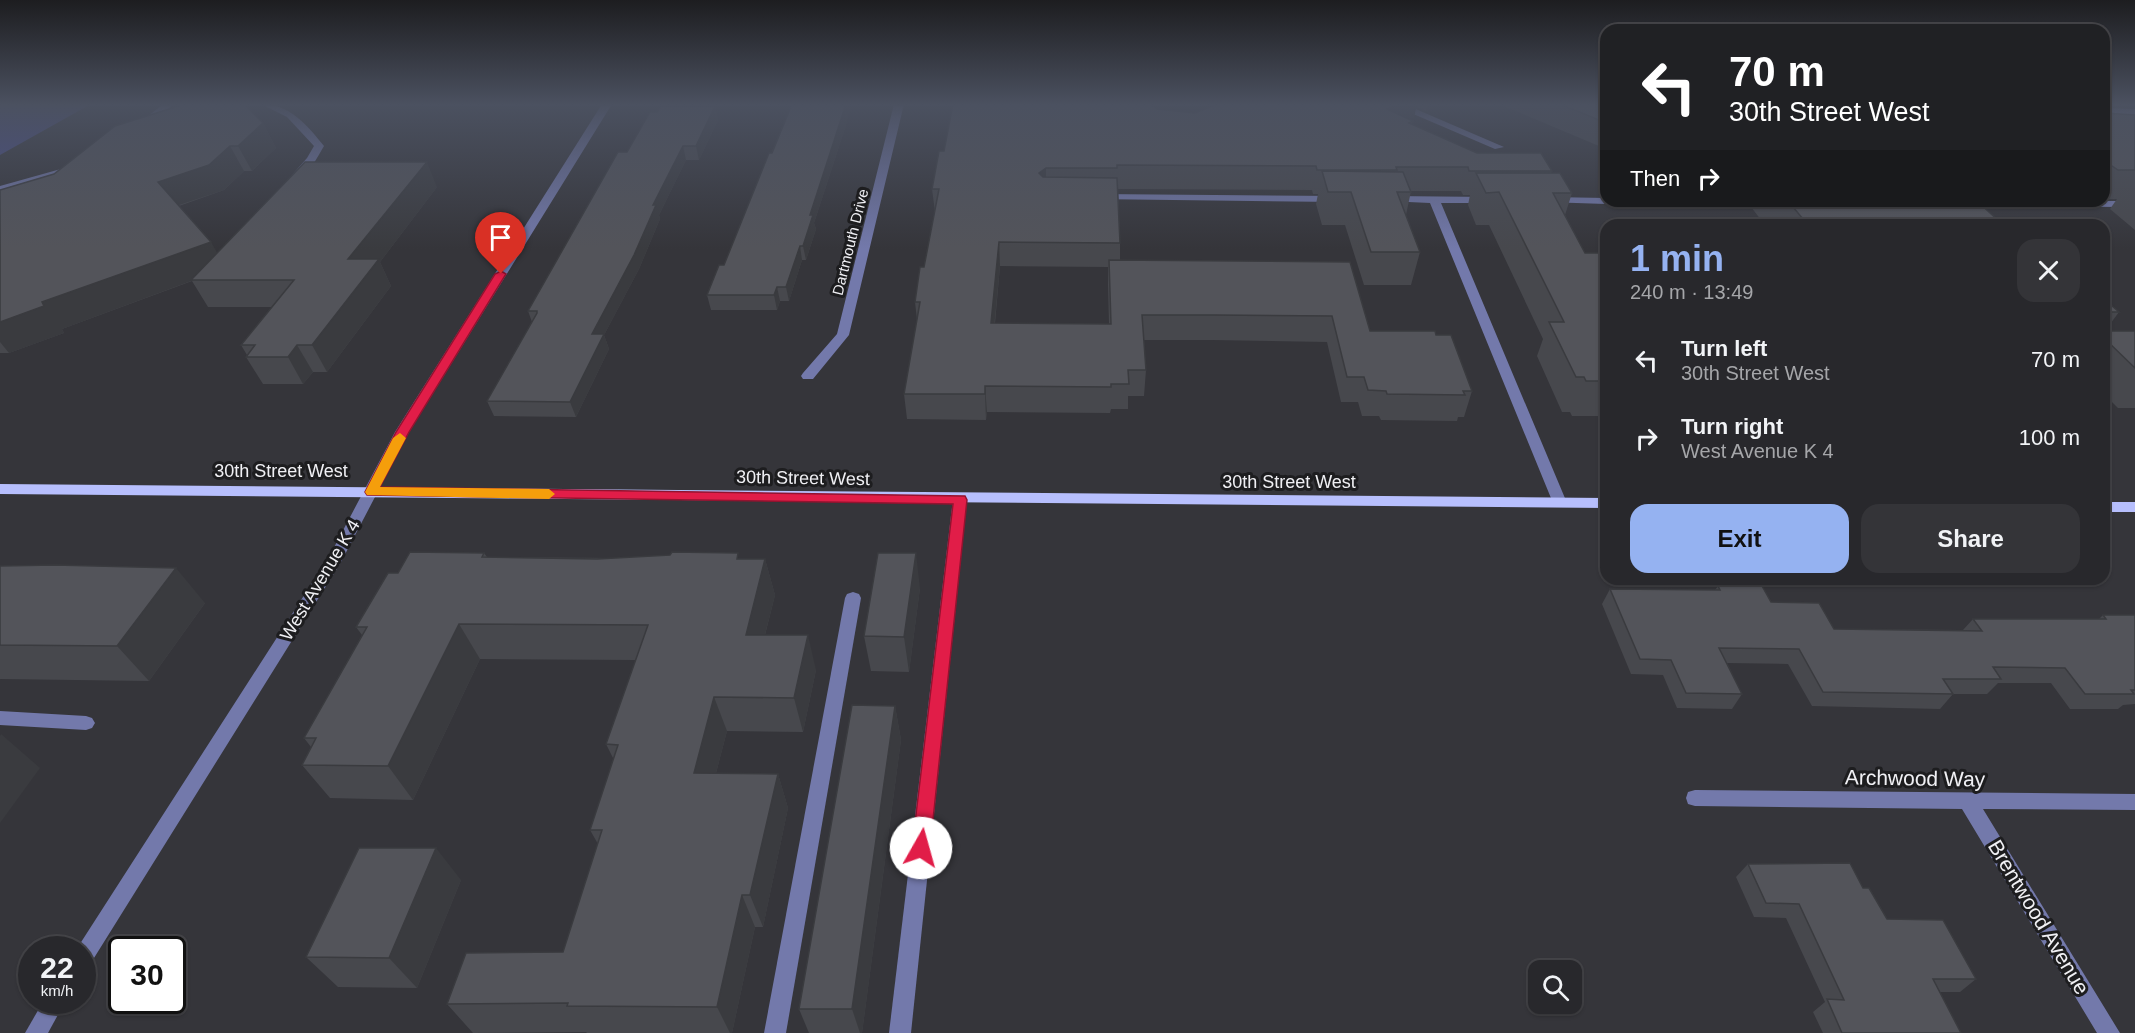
<!DOCTYPE html>
<meta charset="utf-8">
<style>
body{margin:0;font-family:Arial,sans-serif;background:#343438;color:#f1f3f6;height:100vh;display:flex;flex-direction:column;font-size:22px;white-space:nowrap}
*{box-sizing:border-box;margin:0}
p{font-size:20px;color:#a5a6a9}
.icon{flex:none;width:33px;height:33px;fill:none;stroke:currentColor;stroke-width:2;stroke-linecap:round;stroke-linejoin:round}
.map{position:relative;flex:1;overflow:hidden}
.side{position:absolute;left:1600px;top:219px;width:510px;height:366px;display:flex;flex-direction:column;background:#28282c;border-radius:18px;box-shadow:0 2px 4px #0004,0 0 0 2px #444448}
.side>*{flex:none}
.top-card{position:absolute;left:1600px;top:24px;width:510px;height:183px;border-radius:18px;box-shadow:0 2px 4px #0004,0 0 0 2px #444448;background:#202124;color:#fff;overflow:hidden}
.buttons{position:absolute;left:1528px;top:960px;display:grid;gap:12px}
.buttons a{display:grid;place-items:center;width:54px;height:54px;border-radius:12px;background:#28282c;box-shadow:0 2px 4px #0004,0 0 0 2px #444448;font-size:30px}
.speed{position:absolute;left:18px;top:936px;display:flex;gap:12px;font-size:30px;font-weight:700;text-align:center}
.speed>*{display:grid;place-content:center;width:78px;height:78px;border-radius:50%;background:#28282c;box-shadow:0 2px 4px #0004,0 0 0 2px #444448;line-height:1}
.speed small{font-size:15px;font-weight:400}
.speed .limit{border:3px solid #111;border-radius:9px;background:#fff;color:#111}
.pin{position:absolute;display:grid;place-items:center;width:51px;height:51px;color:#fff;margin:-62px -26px;border-radius:50% 50% 50% 0;rotate:-45deg;box-shadow:0 0 6px #0007}
.pin .icon{rotate:45deg}
.me{position:absolute;width:66px;margin:-33px;rotate:7deg;stroke-linejoin:round;filter:drop-shadow(0 0 4px #0008)}
.turn{display:flex;align-items:center;gap:21px;height:126px;padding:0 30px;font-size:27px}
.turn .icon{width:78px;height:78px;stroke-width:2.5}
.turn b{display:block;font-size:42px;line-height:51px}
.then{display:flex;align-items:center;height:57px;padding:0 30px;background:#0003;gap:12px;font-size:22px}
.round{display:grid;place-items:center;flex:none;width:63px;height:63px;border-radius:18px;background:#343438}
.summary{display:flex;align-items:center;justify-content:space-between;height:102px;padding:0 30px}
h1{font-size:36px;font-weight:600;line-height:45px;color:#95b2f1}
.cta{display:flex;gap:12px;margin-top:auto;padding:12px 30px}
.cta a{flex:1;height:69px;border-radius:18px;background:#95b2f1;color:#111;font-size:24px;font-weight:600;line-height:69px;text-align:center}
.cta a+a{background:#343438;color:#f1f3f6}
ul{padding:0;list-style:none}
li{display:flex;align-items:center;gap:18px;height:78px;padding:0 30px}
li div{flex:1}
li b{display:block;font-size:22px}
li em{font-style:normal}
.map>svg:first-child{display:block}
</style>
<div class="map">
<svg width="2135" height="1033" viewBox="0 0 2135 1033">
<rect width="100%" height="100%" fill="#35353a"/>
<!-- green -->
<polygon fill="#494d90" points="0,104 91,104 0,155"/>
<g fill="none" stroke-linecap="round" stroke-linejoin="round">
<!-- minor -->
<g fill="#7379ab" fill-rule="evenodd">
<polygon points="163,104 174,104 149,126 141,126 141,122"/>
<path d="M261,104C290,104 307,125 324,146C317,158 310,173 297,178L292,175L307,158L314,146L287,117Z"/>
<polygon points="602,104 612,104 409,432 341,562 89,966 82,969 82,950 76,950 330,555 395,432"/>
<polygon points="894,104 904,104 849,335 813,379 803,379 801,376 803,373 837,334"/>
<polygon points="1390,104 1404,104 1504,147 1495,149"/>
<polygon points="2104,108 2135,109 2135,115 2104,114"/>
<polygon points="75,165 80,168 79,170 0,192 0,186"/>
<polygon points="1098,194 1338,196 1343,199 1338,202 1094,199 1093,197"/>
<polygon points="1391,196 1490,197 1495,200 1490,203 1441,203 1567,503 1565,507 1555,507 1553,503 1430,203 1387,201 1386,199"/>
<polygon points="1550,197 1606,198 1606,201 1611,201 1606,204 1546,202 1546,198"/>
<polygon points="1633,201 1777,201 1777,202 1772,205 1638,204"/>
<polygon points="1957,201 2135,201 2135,207 1961,206 1957,205"/>
<polygon points="960,494 967,499 911,1033 889,1033 953,499"/>
<polygon points="853,592 859,594 861,598 786,1033 764,1033 845,598 847,594"/>
<polygon points="0,711 86,716 92,718 95,723 92,728 86,730 0,725"/>
<polygon points="1695,790 2135,794 2135,810 1983,809 2120,1033 2097,1033 1962,809 1695,806 1688,804 1686,798 1688,792"/>
<polygon points="44,1000 66,1000 48,1033 25,1033"/>
</g>
<!-- major -->
<g fill="#b7bffd" fill-rule="evenodd">
<polygon points="0,484 1606,498 1606,508 0,494"/>
<rect x="2104" y="502" width="31" height="10"/>
</g>
</g>
<!-- wall -->
<g fill="#47484d" fill-rule="evenodd">
<polygon points="792,104 851,104 845,128 814,223 816,229 806,260 802,260 789,301 780,301 777,310 711,310 707,295 724,265"/>
<path d="M1217,104H1440L1426,111L1416,107L1414,117L1409,119L1413,121L1412,124L1477,153L1552,171L1551,173L1572,193L1565,215L1585,253H1606V416H1572L1570,412H1562L1537,356L1543,339L1489,225H1476L1468,205L1470,195H1463L1461,191H1411L1406,215L1420,252L1411,285H1364L1345,225H1322L1316,204L1318,194H1313L1312,190L1118,189L1120,243V260L1350,262L1370,331L1436,335L1472,391L1464,417H1458L1457,421L1381,420L1379,416H1362L1358,402H1341L1327,342L1212,340H1144L1146,370L1144,396H1128V409H1111L1110,413L987,412L986,420L907,419L904,394L917,320L915,302L924,267L935,212L932,189L944,151L1157,109L1195,113ZM1000,266L1108,267V285L1109,324L995,323Z"/>
<polygon points="1499,104 1606,104 1606,149"/>
<polygon points="715,106 718,120 699,160 686,160 659,215 660,219 639,269 604,335 609,349 576,417 494,416 487,401 532,322 528,311 627,152"/>
<polygon points="2104,113 2135,115 2135,230 2110,209 2117,199 2104,199"/>
<polygon points="263,123 276,148 252,171 244,171 224,190 179,206 217,253 437,187 380,262 391,286 327,372 313,372 303,384 263,384 246,357 247,355 241,345 272,307 208,307 192,281 62,329 64,333 9,353 0,353 0,190 54,174"/>
<polygon points="1754,201 1977,201 2001,223 2020,225 1765,225 1751,207"/>
<polygon points="2104,299 2119,312 2105,331 2135,331 2135,408 2118,408 2104,394"/>
<polygon points="484,553 487,557 765,559 775,595 765,635 816,670 803,732 727,731 716,773 778,774 788,808 763,927 755,927 732,1033 587,1033 586,1032 473,1033 447,1004 563,952 598,844 590,830 614,760 606,744 636,660 480,659 413,800 330,798 302,765 311,747 304,738 362,635 356,627 398,573"/>
<polygon points="0,566 205,603 149,681 0,679"/>
<polygon points="1718,586 1771,602 1834,629 1963,630 1973,619 2099,619 2103,615 2135,615 2135,704 2123,705 2118,709 2070,709 2051,683 1998,683 1987,694 1953,694 1940,709 1812,706 1788,664 1727,663 1742,694 1732,709 1677,708 1663,675 1631,674 1602,604 1610,589 1715,590"/>
<polygon points="920,588 909,672 871,671 864,636"/>
<polygon points="895,706 901,740 862,1033 809,1033 799,1009"/>
<polygon points="1748,864 1863,888 1887,919 1976,979 1960,992 1940,992 1961,1033 1823,1033 1813,1012 1825,1002 1786,918 1754,917 1736,877"/>
<polygon points="461,880 417,988 338,987 306,957"/>
</g>
<!-- shaded-wall -->
<g fill="#3a3b3f">
<polygon points="846,104 851,104 845,128 814,223 816,229 806,260 803,246 810,215"/>
<polygon points="1398,104 1417,104 1414,117 1382,132 1387,109"/>
<polygon points="1428,104 1440,104 1426,111"/>
<polygon points="715,106 718,120 699,160 696,146"/>
<polygon points="263,123 276,148 252,171 238,146"/>
<polygon points="230,146 244,171 224,190 173,207 158,182"/>
<polygon points="683,146 686,160 659,215 660,219 639,269 604,335 609,349 576,417 570,402 592,334 653,205"/>
<polygon points="427,162 437,187 380,262 391,286 327,372 312,345 348,259"/>
<polygon points="1046,168 1046,192 1039,173"/>
<polygon points="211,242 226,268 62,329 64,333 9,353 0,342 0,322 42,302"/>
<polygon points="999,242 1000,266 992,349 991,323"/>
<polygon points="800,246 802,260 789,301 786,287"/>
<polygon points="777,287 780,301 777,310 774,295"/>
<polygon points="297,345 313,372 303,384 288,357"/>
<polygon points="985,386 987,412 986,420 985,394"/>
<polygon points="916,553 920,588 909,672 904,637"/>
<polygon points="765,559 775,595 756,670 746,635"/>
<polygon points="176,568 205,603 149,681 117,646"/>
<polygon points="459,624 480,659 413,800 388,766"/>
<polygon points="808,635 816,670 803,732 794,698"/>
<polygon points="714,697 727,731 707,807 694,773"/>
<polygon points="895,706 901,740 862,1033 860,1033 852,1009"/>
<polygon points="1,734 40,768 0,823 0,736"/>
<polygon points="778,774 788,808 763,927 750,895"/>
<polygon points="436,848 461,880 417,988 389,958"/>
<polygon points="742,895 755,927 732,1033 730,1033 717,1007"/>
</g>
<!-- building -->
<g fill="#53545a" stroke="#3a3b3f" stroke-width="1.5">
<polygon points="185,104 244,104 263,123 238,146 230,146 209,165 158,182 211,242 42,302 44,306 0,322 0,190 54,174 115,126"/>
<polygon points="792,104 846,104 810,215 813,215 803,246 800,246 786,287 777,287 774,295 707,295 719,265 724,265 769,153 772,153"/>
<polygon points="953,104 1150,104 1157,109 1195,113 1217,104 1398,104 1387,109 1413,121 1409,123 1477,153 1541,153 1552,171 1469,171 1468,167 1396,167 1397,170 1317,170 1316,166 1117,165 1117,168 1046,168 1039,173 1043,177 1117,178 1120,243 999,242 991,323 1111,324 1109,260 1350,262 1370,331 1435,331 1436,335 1451,335 1472,391 1463,391 1465,395 1387,394 1386,391 1368,390 1364,377 1347,377 1332,316 1215,315 1142,315 1146,370 1128,370 1129,384 1111,384 1111,387 985,386 985,394 904,394 920,302 915,302 920,267 924,267 939,189 932,189 939,151 944,151"/>
<polygon points="1560,104 1606,104 1606,123"/>
<polygon points="661,106 715,106 696,146 683,146 653,205 656,205 634,255 592,334 604,334 570,402 487,401 537,313 537,311 528,311 618,152 627,152 650,112 657,112"/>
<polygon points="2104,113 2135,115 2135,170 2118,170 2112,166 2104,166"/>
<polygon points="305,162 427,162 348,259 379,259 312,345 297,345 288,357 246,357 255,345 241,345 294,280 191,280"/>
<polygon points="1322,171 1403,172 1411,192 1397,192 1420,252 1371,252 1351,192 1328,192"/>
<polygon points="1476,173 1560,173 1572,193 1553,193 1585,253 1606,253 1606,381 1586,381 1584,377 1576,377 1549,322 1564,322 1499,192 1486,193"/>
<polygon points="1788,201 1977,201 2001,223 2018,224 2020,225 1808,225"/>
<polygon points="2104,299 2119,312 2104,312"/>
<polygon points="2104,331 2135,331 2135,368 2104,338"/>
<polygon points="410,552 484,553 482,557 597,559 670,555 672,552 738,553 737,559 765,559 746,635 808,635 794,698 714,697 694,773 778,774 750,895 742,895 717,1007 567,1006 568,1003 447,1004 466,953 563,952 602,830 590,830 618,745 606,744 648,625 459,624 388,766 302,765 316,738 304,738 367,627 356,627 388,573 398,573"/>
<polygon points="878,553 916,553 904,637 864,636"/>
<polygon points="55,565 176,568 117,646 0,645 0,566"/>
<polygon points="1718,586 1762,586 1771,602 1819,603 1834,629 1982,631 1973,619 2106,619 2103,615 2135,615 2135,690 2131,690 2134,694 2085,694 2065,668 1993,667 2001,679 1943,679 1953,694 1823,692 1799,649 1719,648 1742,694 1686,693 1671,660 1640,659 1610,589 1720,590"/>
<polygon points="852,705 895,706 852,1009 799,1009"/>
<polygon points="359,848 436,848 389,958 306,957"/>
<polygon points="1850,863 1863,888 1869,888 1887,919 1943,920 1976,979 1933,979 1961,1033 1842,1033 1827,999 1844,1000 1799,904 1766,903 1748,864"/>
</g>
<!-- sky -->
<linearGradient id="sky" x2="0" y2="1"><stop stop-color="#1d1d20"/><stop offset="0.42" stop-color="#4b5160"/><stop offset="1" stop-color="#4b5160" stop-opacity="0"/></linearGradient>
<rect width="2135" height="249" fill="url(#sky)"/>
<!-- route -->
<polygon fill="#e11d48" stroke="#92132f" stroke-width="1.5" points="501,271 506,274 409,432 380,487 965,496 967,500 930,848 927,853 921,855 915,853 912,848 953,504 367,495 365,492 396,432 495,274"/>
<!-- slow -->
<polygon fill="#f59e0b" points="400,433 406,438 380,487 549,489 555,494 549,499 367,495 365,492 393,438"/>
<g text-anchor="middle" dominant-baseline="central" stroke-width="6" stroke-linejoin="round" paint-order="stroke">
<!-- far-street labels -->
<g font-size="15" fill="#f0f0f4" stroke="#1d1d1f">
<text transform="translate(850 242) rotate(-76)">Dartmouth Drive</text>
</g>
<!-- street labels -->
<g font-size="18" fill="#f0f0f4" stroke="#1d1d1f">
<text x="281" y="471">30th Street West</text>
<text transform="translate(803 478) rotate(1)">30th Street West</text>
<text x="1289" y="482">30th Street West</text>
<text transform="translate(320 580) rotate(-59)">West Avenue K 4</text>
</g>
<!-- near-street labels -->
<g font-size="21" fill="#f0f0f4" stroke="#1d1d1f">
<text transform="translate(1915 778) rotate(1)">Archwood Way</text>
<text transform="translate(2039 917) rotate(59)">Brentwood Avenue</text>
</g>
</g>
</svg>
<div class="buttons">
<a><svg class="icon" aria-label="search" viewBox="0 0 24 24"><circle cx="10" cy="10" r="6"/><path d="M15 15l6 6"/></svg></a>
</div>
<div class="speed"><div>22<small>km/h</small></div><div class="limit">30</div></div>
<div class="pin" style="left:501px;top:274px;background:#d93025"><svg class="icon" aria-label="arrive" viewBox="0 0 24 24"><path d="M6 21V4h12l-3 4 3 4H6"/></svg></div>
<svg class="me" style="left:921px;top:848px" viewBox="-20 -20 40 40"><circle r="19" fill="#fff"/><path d="M0-13L10 11 0 6-10 11z" fill="#e11d48"/></svg>
<div class="top-card">
<div class="turn"><svg class="icon" aria-label="left" viewBox="0 0 24 24"><path d="M17 20v-9H6M10 6l-5 5 5 5"/></svg><div><b>70 m</b>30th Street West</div></div>
<div class="then">Then<svg class="icon" aria-label="right" viewBox="0 0 24 24"><path d="M7 20v-9h11M14 6l5 5-5 5"/></svg></div>
</div>
<section class="side">
<div class="summary"><div><h1>1 min</h1><p>240 m · 13:49</p></div><a class="round"><svg class="icon" aria-label="close" viewBox="0 0 24 24"><path d="M6 6l12 12M18 6L6 18"/></svg></a></div>
<ul>
<li><svg class="icon" aria-label="left" viewBox="0 0 24 24"><path d="M17 20v-9H6M10 6l-5 5 5 5"/></svg><div><b>Turn left</b><p>30th Street West</p></div><em>70 m</em></li>
<li><svg class="icon" aria-label="right" viewBox="0 0 24 24"><path d="M7 20v-9h11M14 6l5 5-5 5"/></svg><div><b>Turn right</b><p>West Avenue K 4</p></div><em>100 m</em></li>
</ul>
<div class="cta"><a>Exit</a><a>Share</a></div>
</section>
</div>
